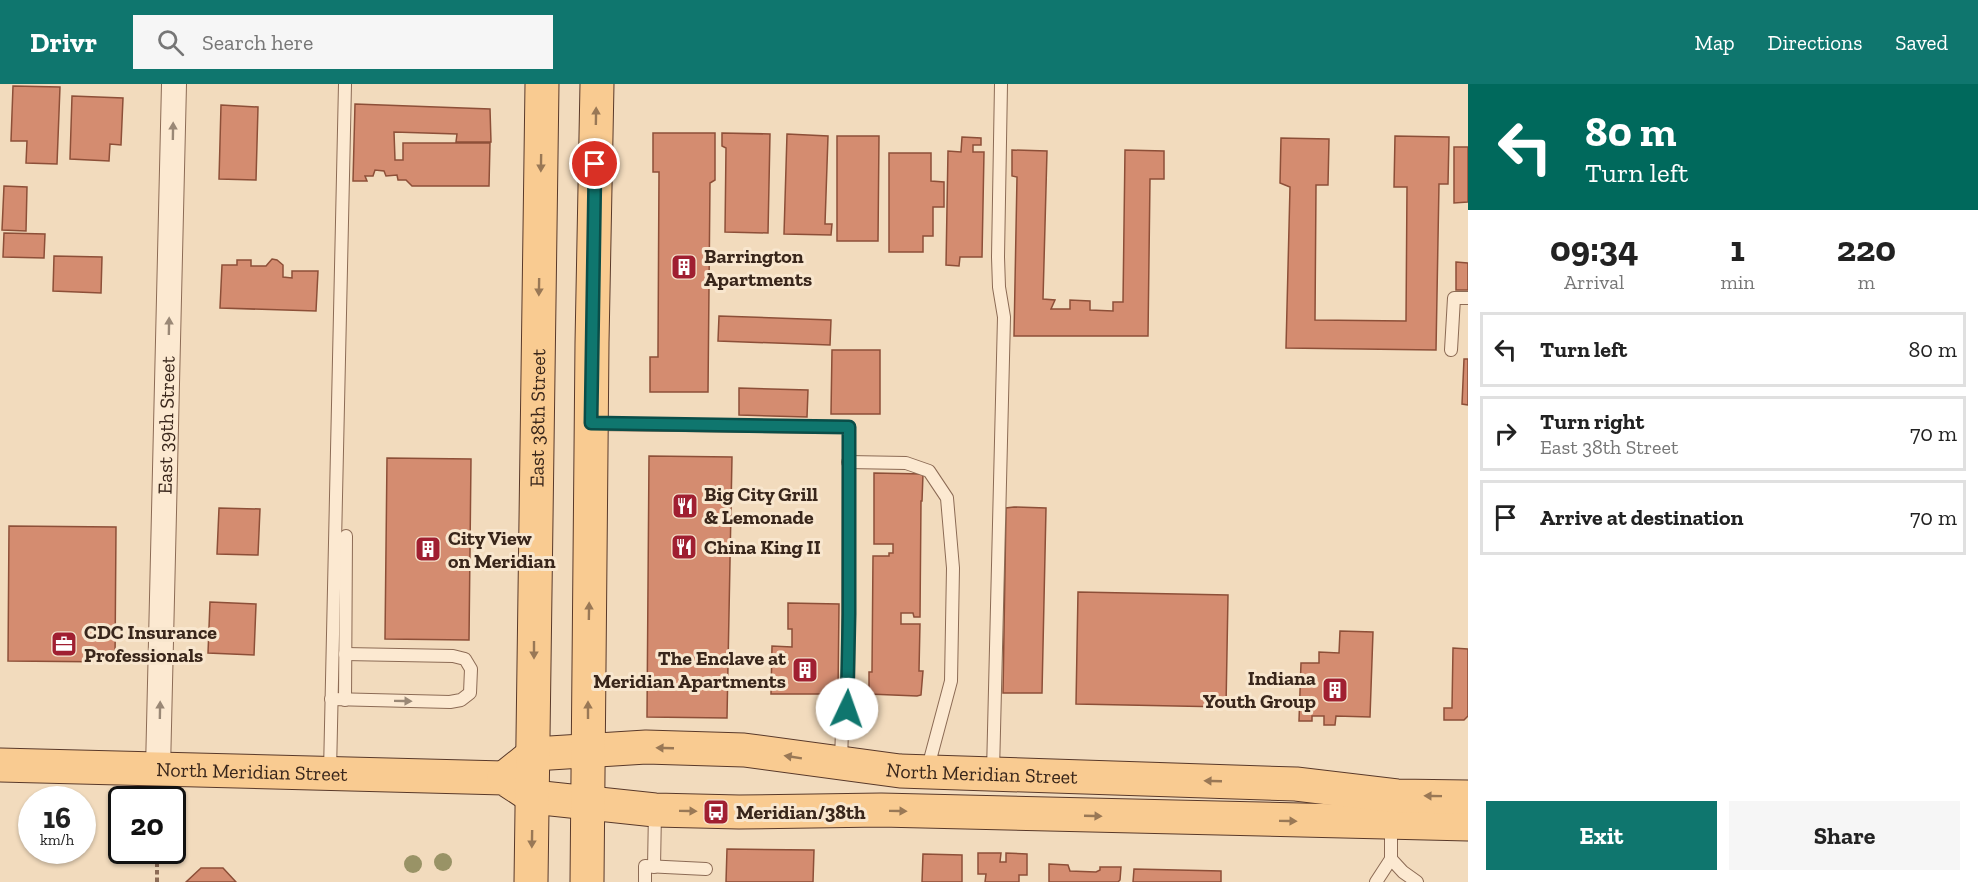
<!DOCTYPE html>
<style>
body{margin:0;font-family:"Zilla Slab",serif;background:#f6f6f6;color:#222;height:100vh;display:flex;flex-direction:column;font-size:22px;white-space:nowrap}
*{box-sizing:border-box;margin:0}
p{font-size:20px;color:#767676}
.icon{flex:none;width:33px;height:33px;fill:none;stroke:currentColor;stroke-width:2;stroke-linecap:round;stroke-linejoin:round}
.map{position:relative;flex:1;overflow:hidden}
.side{display:flex;flex-direction:column;background:#fff;width:510px}
.side>*{flex:none}
.banner{background:#00695c;color:#fff;overflow:hidden}
.speed{position:absolute;left:18px;top:702px;display:flex;gap:12px;font-size:30px;font-weight:700;text-align:center}
.speed>*{display:grid;place-content:center;width:78px;height:78px;border-radius:50%;background:#fff;box-shadow:0 2px 4px #0004;line-height:1}
.speed small{font-size:15px;font-weight:400}
.speed .limit{border:3px solid #111;border-radius:9px;background:#fff;color:#111}
.pin{position:absolute;display:grid;place-items:center;width:51px;height:51px;color:#fff;margin:-26px;border:3px solid #fff;border-radius:50%;box-shadow:0 2px 6px #0007}
.me{position:absolute;width:66px;margin:-33px;rotate:3deg;stroke-linejoin:round;filter:drop-shadow(0 0 4px #0008)}
.turn{display:flex;align-items:center;gap:21px;height:126px;padding:0 18px;font-size:27px}
.turn .icon{width:78px;height:78px;stroke-width:2.5}
.turn b{display:block;font-size:42px;line-height:51px}
.eta{display:flex;justify-content:space-evenly;align-items:center;height:102px;text-align:center}
.eta b{font-size:36px;font-weight:800;line-height:42px}
.action{display:flex;gap:12px;margin-top:auto;padding:12px 18px}
.action a{flex:1;height:69px;border-radius:0px;background:#0f766e;color:#fff;font-size:24px;font-weight:800;line-height:69px;text-align:center}
.action a+a{background:#f6f6f6;color:#222}
ul{padding:0;list-style:none}
li{display:flex;align-items:center;gap:18px;height:75px;margin:0 12px 9px;padding:0 6px;border:3px solid #e0e0e0;border-radius:0px}
li div{flex:1}
li b{display:block;font-size:22px}
li em{font-style:normal}
header{display:flex;align-items:center;gap:36px;box-sizing:border-box;height:84px;padding:0 30px;background:#0f766e;color:#fff}
header strong{font-size:28px}
nav{display:flex;gap:33px;margin-inline-start:auto;font-size:21px}
.search{width:420px;height:54px;background:#f6f6f6;display:flex;align-items:center;gap:15px;box-sizing:border-box;padding:0 21px;border-radius:0px;color:#767676;font-size:22px}
main{display:flex;flex:1;min-height:0}
.map>svg:first-child{display:block}
</style>
<header>
<strong>Drivr</strong>
<div class="search"><svg class="icon" aria-label="search" viewBox="0 0 24 24"><circle cx="10" cy="10" r="6"/><path d="M15 15l6 6"/></svg>Search here</div>
<nav><a>Map</a><a>Directions</a><a>Saved</a></nav>
</header>
<main>
<div class="map">
<svg width="1468" height="798" viewBox="0 0 1468 798">
<rect width="100%" height="100%" fill="#f2dbbd"/>
<!-- building -->
<g fill="#d48c70" stroke="#8d4f38" stroke-width="1.5">
<polygon points="13,2 60,3 57,80 26,79 27,57 11,57"/>
<polygon points="72,12 123,14 121,61 110,60 109,77 70,75"/>
<polygon points="355,20 490,25 491,58 456,58 457,50 394,48 395,76 403,76 403,59 490,59 489,102 412,102 406,96 398,96 397,91 386,92 384,87 375,86 373,92 365,92 367,97 353,97"/>
<polygon points="221,21 258,23 256,96 219,95"/>
<polygon points="653,49 715,49 715,96 710,99 708,308 650,308 650,273 658,273 658,267 659,88 653,88"/>
<polygon points="722,49 770,50 768,149 725,148 726,64 722,62"/>
<polygon points="787,50 828,52 825,140 832,140 831,151 784,150"/>
<polygon points="837,52 879,52 878,157 837,157"/>
<polygon points="1395,52 1449,53 1448,100 1439,100 1436,266 1286,264 1290,103 1280,99 1281,54 1329,55 1328,101 1316,101 1315,236 1406,237 1407,103 1394,103"/>
<polygon points="962,53 981,54 981,61 973,61 973,68 984,68 982,173 960,173 959,182 946,181 948,67 961,68"/>
<polygon points="1454,63 1468,63 1468,118 1454,119"/>
<polygon points="1012,66 1047,67 1043,215 1055,216 1051,225 1070,225 1070,216 1090,217 1090,226 1113,227 1113,218 1123,218 1125,66 1164,67 1164,95 1150,95 1148,252 1014,252 1017,93 1012,92"/>
<polygon points="889,69 931,69 931,97 944,98 944,123 933,123 933,152 923,152 923,168 889,168"/>
<polygon points="4,102 27,103 26,147 2,146"/>
<polygon points="4,149 45,150 44,174 3,173"/>
<polygon points="54,172 102,173 101,209 53,207"/>
<polygon points="272,175 277,176 283,181 283,193 292,194 292,187 318,187 316,227 220,224 222,181 237,181 237,176 251,176 251,182 266,182"/>
<polygon points="1456,178 1468,179 1468,206 1456,206"/>
<polygon points="719,232 831,236 830,261 718,257"/>
<polygon points="832,266 880,266 880,330 831,330"/>
<polygon points="1464,275 1468,275 1468,321 1462,320"/>
<polygon points="739,304 808,306 807,333 739,331"/>
<polygon points="649,372 732,373 727,634 647,633"/>
<polygon points="387,374 471,375 469,556 385,555"/>
<polygon points="874,389 923,390 922,417 921,417 920,533 914,533 913,529 901,529 901,540 920,540 919,587 923,587 921,611 917,612 869,610 869,588 872,588 873,472 889,472 889,469 893,469 893,460 874,460"/>
<polygon points="1014,423 1046,424 1042,609 1003,609 1006,424"/>
<polygon points="219,424 260,425 258,471 217,470"/>
<polygon points="9,442 116,443 115,578 8,577"/>
<polygon points="1078,508 1228,511 1226,623 1076,620"/>
<polygon points="210,518 256,520 254,571 208,569"/>
<polygon points="788,519 839,520 838,610 771,610 772,562 792,563 792,545 788,545"/>
<polygon points="1340,547 1373,548 1370,633 1336,632 1335,641 1324,641 1324,632 1312,632 1312,637 1299,637 1301,579 1319,579 1319,568 1339,569"/>
<polygon points="1453,564 1468,565 1468,632 1464,636 1444,636 1444,624 1452,624"/>
<polygon points="727,765 814,766 813,798 726,798"/>
<polygon points="978,769 1001,769 1000,778 1006,778 1006,769 1027,770 1027,791 1019,791 1019,798 985,798 986,790 978,790"/>
<polygon points="923,770 962,771 962,798 922,798"/>
<polygon points="1049,780 1068,781 1070,787 1096,788 1100,786 1100,783 1121,783 1120,796 1118,798 1049,798"/>
<polygon points="201,784 223,784 236,798 186,798"/>
<polygon points="1134,785 1221,787 1221,798 1133,798"/>
</g>
<g fill="none" stroke-linecap="round" stroke-linejoin="round">
<!-- lane casing -->
<g stroke="#8c6b55" stroke-width="14">
<g id="lane">
<polyline points="1451,266 1454,214 1468,214"/>
<polyline points="593,340 849,343 848,611 842,645 841,678"/>
<polyline points="848,378 906,379 929,387 947,414 953,484 951,597 927,687"/>
<polyline points="331,615 450,618 461,616 470,609 471,585 465,575 453,572 345,570"/>
<polyline points="345,616 346,452"/>
<polyline points="330,688 345,0"/>
<polyline points="993,688 1004,233 999,203 998,173 1001,0"/>
<polyline points="1391,775 1403,788 1417,798"/>
<polyline points="654,783 655,727"/>
<polyline points="645,798 645,782 706,785"/>
<polyline points="1376,798 1391,775 1391,741"/>
</g>
</g>
<!-- street casing -->
<g stroke="#8c6b55" stroke-width="26">
<g id="street">
<path id="s1" d="M158,685L174,0"/>
</g>
</g>
<!-- primary casing -->
<g stroke="#59392a" stroke-width="35">
<g id="primary">
<path id="s2" d="M0,681L504,694L533,713L655,726L739,728L881,726L1468,740"/>
<path id="s3" d="M504,694L534,670L646,663L744,666L900,687L1296,700L1397,712L1468,713"/>
<path id="s4" d="M531,798L542,0"/>
<polyline points="587,798 592,259 597,0"/>
</g>
</g>
<!-- path -->
<polyline stroke="#8c6b55" stroke-width="4" stroke-dasharray="4.5 3" stroke-linecap="butt" points="157,798 157,766"/>
<!-- lane -->
<use href="#lane" stroke="#fce9d1" stroke-width="12"/>
<!-- street -->
<use href="#street" stroke="#fce9d1" stroke-width="24"/>
<!-- primary -->
<use href="#primary" stroke="#f9cb91" stroke-width="33"/>
</g>
<!-- trees -->
<g fill="#999366">
<circle cx="443" cy="778" r="9"/>
<circle cx="413" cy="780" r="9"/>
</g>
<!-- one-way arrows -->
<defs><path id="oneway-solid" d="M-6-.8H1V-3.2L6.5 0L1 3.2V.8H-6Z" transform="scale(1.5)"/></defs>
<g fill="#997856">
<use href="#oneway-solid" transform="translate(596 32) rotate(-89)"/>
<use href="#oneway-solid" transform="translate(541 79) rotate(91)"/>
<use href="#oneway-solid" transform="translate(539 203) rotate(91)"/>
<use href="#oneway-solid" transform="translate(589 527) rotate(-89)"/>
<use href="#oneway-solid" transform="translate(534 566) rotate(90)"/>
<use href="#oneway-solid" transform="translate(588 626) rotate(-90)"/>
<use href="#oneway-solid" transform="translate(665 664) rotate(-178)"/>
<use href="#oneway-solid" transform="translate(793 673) rotate(-171)"/>
<use href="#oneway-solid" transform="translate(1213 697) rotate(-178)"/>
<use href="#oneway-solid" transform="translate(1433 712) rotate(-179)"/>
<use href="#oneway-solid" transform="translate(688 727) rotate(1)"/>
<use href="#oneway-solid" transform="translate(898 727) rotate(1)"/>
<use href="#oneway-solid" transform="translate(1093 732) rotate(2)"/>
<use href="#oneway-solid" transform="translate(1288 737) rotate(1)"/>
<use href="#oneway-solid" transform="translate(532 755) rotate(91)"/>
</g>
<g fill="#9a8876">
<use href="#oneway-solid" transform="translate(173 47) rotate(-89)"/>
<use href="#oneway-solid" transform="translate(169 242) rotate(-89)"/>
<use href="#oneway-solid" transform="translate(403 617) rotate(1)"/>
<use href="#oneway-solid" transform="translate(160 626) rotate(-89)"/>
</g>
<g fill="none" stroke-linecap="round" stroke-linejoin="round">
<!-- route casing -->
<g stroke="#0a4d48" stroke-width="15">
<polyline id="route" points="595,80 591,339 849,343 849,530 847,625"/>
</g>
<!-- route -->
<use href="#route" stroke="#0f766e" stroke-width="10"/>
</g>
<!-- icons -->
<defs>
<g id="building-square" transform="scale(1.35)"><rect x="-9" y="-9" width="18" height="18" rx="4" fill="#a01f31" stroke="#f8e6ce"/><path d="M-4-6H4V6H1V3H-1V6H-4ZM-2.5-4.3h1.7v1.8h-1.7ZM.8-4.3h1.7v1.8H.8ZM-2.5-1h1.7V.8h-1.7ZM.8-1h1.7V.8H.8Z" fill="#fff"/></g>
<g id="restaurant-square" transform="scale(1.35)"><rect x="-9" y="-9" width="18" height="18" rx="4" fill="#a01f31" stroke="#f8e6ce"/><path d="M-5-6h1v4h1v-4h1v4h1v-4h1v5L-1.5 .5V6h-2V.5L-5-1ZM5-6V6H3V1.5H1.5Q1.5-4 5-6Z" fill="#fff"/></g>
<g id="office-square" transform="scale(1.35)"><rect x="-9" y="-9" width="18" height="18" rx="4" fill="#a01f31" stroke="#f8e6ce"/><path d="M-6-3h4V-5.5h4V-3h4V5H-6ZM-1-4.5V-3h2v-1.5ZM-6 0V1H6V0Z" fill="#fff"/></g>
<g id="bus-square" transform="scale(1.35)"><rect x="-9" y="-9" width="18" height="18" rx="4" fill="#a01f31" stroke="#f8e6ce"/><path d="M-5-6H5V4H4V6H2V4H-2V6H-4V4H-5ZM-3.5-4V0h7V-4ZM-3.5 1.2v1.5H-2V1.2ZM2 1.2v1.5H3.5V1.2Z" fill="#fff"/></g>
</defs>
<g fill-rule="evenodd">
<use href="#building-square" x="684" y="183"/>
<use href="#restaurant-square" x="685" y="422"/>
<use href="#restaurant-square" x="684" y="463"/>
<use href="#building-square" x="428" y="465"/>
<use href="#office-square" x="64" y="560"/>
<use href="#building-square" x="805" y="586"/>
<use href="#building-square" x="1335" y="606"/>
<use href="#bus-square" x="716" y="728"/>
</g>
<g text-anchor="middle" dominant-baseline="central" stroke-width="6" stroke-linejoin="round" paint-order="stroke">
<!-- poi labels -->
<g font-size="20" font-weight="bold" fill="#39261b" stroke="#f8e6ce" text-anchor="start">
<text x="704" y="172">Barrington<tspan x="704" dy="23">Apartments</tspan></text>
<text x="704" y="410">Big City Grill<tspan x="704" dy="23">&amp; Lemonade</tspan></text>
<text x="448" y="454">City View<tspan x="448" dy="23">on Meridian</tspan></text>
<text x="704" y="463">China King II</text>
<text x="84" y="548">CDC Insurance<tspan x="84" dy="23">Professionals</tspan></text>
<text x="786" y="574" text-anchor="end">The Enclave at<tspan x="786" dy="23">Meridian Apartments</tspan></text>
<text x="1316" y="594" text-anchor="end">Indiana<tspan x="1316" dy="23">Youth Group</tspan></text>
<text x="736" y="728">Meridian/38th</text>
</g>
<!-- street labels -->
<g font-size="20" fill="#39261b" stroke="#f8e6ce">
<text stroke="none"><textPath href="#s4" startOffset="464">East 38th Street</textPath></text>
<text stroke="none"><textPath href="#s1" startOffset="344">East 39th Street</textPath></text>
<text stroke="none"><textPath href="#s2" startOffset="252">North Meridian Street</textPath></text>
<text stroke="none"><textPath href="#s3" startOffset="488">North Meridian Street</textPath></text>
</g>
</g>
</svg>
<div class="speed"><div>16<small>km/h</small></div><div class="limit">20</div></div>
<div class="pin" style="left:595px;top:80px;background:#d93025"><svg class="icon" aria-label="arrive" viewBox="0 0 24 24"><path d="M6 21V4h12l-3 4 3 4H6"/></svg></div>
<svg class="me" style="left:847px;top:625px" viewBox="-20 -20 40 40"><circle r="19" fill="#fff"/><path d="M0-13L10 11 0 6-10 11z" fill="#0f766e"/></svg>
</div>
<section class="side">
<div class="banner">
<div class="turn"><svg class="icon" aria-label="left" viewBox="0 0 24 24"><path d="M17 20v-9H6M10 6l-5 5 5 5"/></svg><div><b>80 m</b>Turn left</div></div>
</div>
<div class="eta">
<div><b>09:34</b><p>Arrival</p></div>
<div><b>1</b><p>min</p></div>
<div><b>220</b><p>m</p></div>
</div>
<ul>
<li><svg class="icon" aria-label="left" viewBox="0 0 24 24"><path d="M17 20v-9H6M10 6l-5 5 5 5"/></svg><div><b>Turn left</b></div><em>80 m</em></li>
<li><svg class="icon" aria-label="right" viewBox="0 0 24 24"><path d="M7 20v-9h11M14 6l5 5-5 5"/></svg><div><b>Turn right</b><p>East 38th Street</p></div><em>70 m</em></li>
<li><svg class="icon" aria-label="arrive" viewBox="0 0 24 24"><path d="M6 21V4h12l-3 4 3 4H6"/></svg><div><b>Arrive at destination</b></div><em>70 m</em></li>
</ul>
<div class="action"><a>Exit</a><a>Share</a></div>
</section>
</main>
